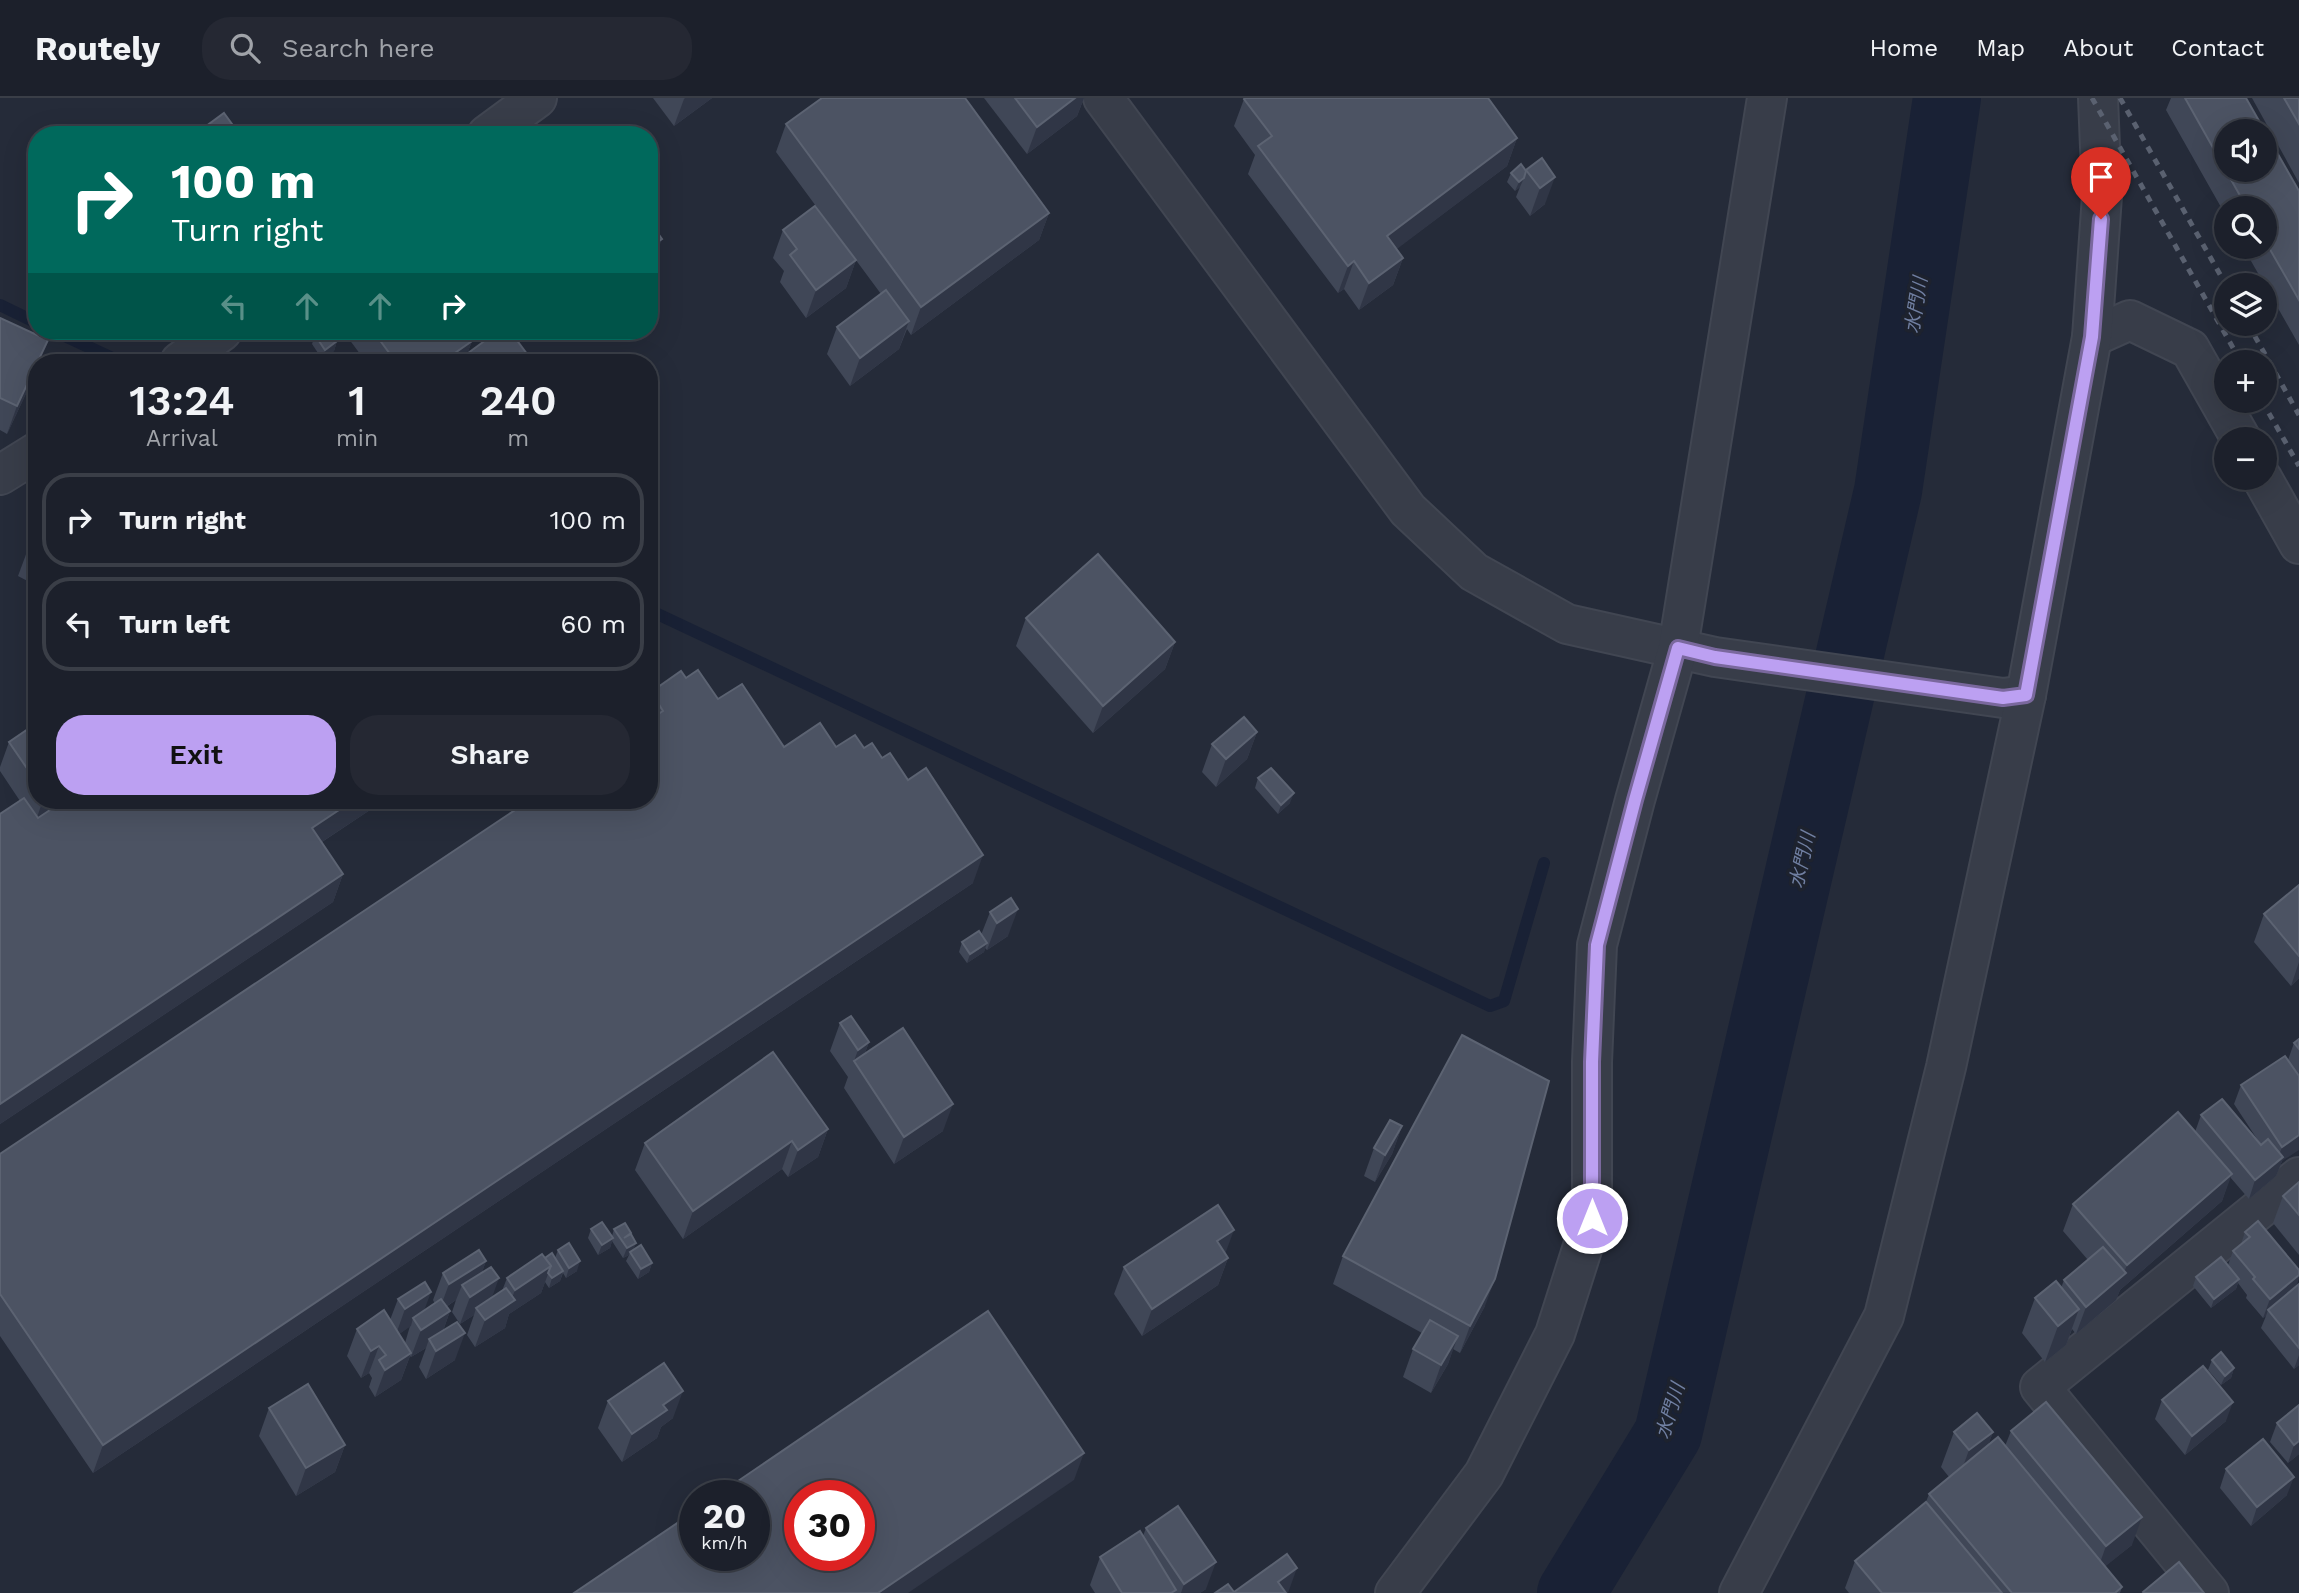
<!DOCTYPE html>
<meta charset="utf-8">
<style>
body{margin:0;font-family:"Work Sans","Noto Sans JP",sans-serif;background:#252833;color:#f1f3f6;height:100vh;display:flex;flex-direction:column;font-size:26px;white-space:nowrap}
*{box-sizing:border-box;margin:0}
p{font-size:23px;color:#a0a3a9}
.icon{flex:none;width:38px;height:38px;fill:none;stroke:currentColor;stroke-width:2;stroke-linecap:round;stroke-linejoin:round}
.map{position:relative;flex:1;overflow:hidden}
.drawer{position:absolute;left:28px;top:256px;width:630px;height:455px;display:flex;flex-direction:column;background:#1c202b;border-radius:28px;box-shadow:0 7px 28px #0002,0 0 0 2px #3a3e47}
.drawer>*{flex:none}
.top-card{position:absolute;left:28px;top:28px;width:630px;height:214px;border-radius:28px;box-shadow:0 7px 28px #0002,0 0 0 2px #3a3e47;background:#00695c;color:#fff;overflow:hidden}
.fabs{position:absolute;left:2214px;top:21px;display:grid;gap:14px}
.fabs a{display:grid;place-items:center;width:63px;height:63px;border-radius:50%;background:#1c202b;box-shadow:0 7px 28px #0002,0 0 0 2px #3a3e47;font-size:35px}
.speed{position:absolute;left:679px;top:1382px;display:flex;gap:14px;font-size:35px;font-weight:700;text-align:center}
.speed>*{display:grid;place-content:center;width:91px;height:91px;border-radius:50%;background:#1c202b;box-shadow:0 7px 28px #0002,0 0 0 2px #3a3e47;line-height:1}
.speed small{font-size:18px;font-weight:400}
.speed .limit{border:10px solid #d22;background:#fff;color:#111}
.pin{position:absolute;display:grid;place-items:center;width:60px;height:60px;color:#fff;margin:-72px -30px;border-radius:50% 50% 50% 0;rotate:-45deg;box-shadow:0 0 7px #0007}
.pin .icon{rotate:45deg}
.me{position:absolute;width:77px;margin:-38px;rotate:0deg;stroke-linejoin:round;filter:drop-shadow(0 0 5px #0008)}
.turn{display:flex;align-items:center;gap:24px;height:147px;padding:0 28px;font-size:32px}
.turn .icon{width:91px;height:91px;stroke-width:2.5}
.turn b{display:block;font-size:49px;line-height:60px}
.lanes{display:flex;align-items:center;height:66px;padding:0 28px;background:#0003;justify-content:center;gap:35px;direction:ltr}
.lanes .off{opacity:.35}
.eta{display:flex;justify-content:space-evenly;align-items:center;height:119px;text-align:center}
.eta b{font-size:42px;font-weight:600;line-height:49px}
.cta{display:flex;gap:14px;margin-top:auto;padding:14px 28px}
.cta a{flex:1;height:80px;border-radius:28px;background:#bca0f2;color:#111;font-size:28px;font-weight:600;line-height:80px;text-align:center}
.cta a+a{background:#252833;color:#f1f3f6}
ul{padding:0;list-style:none}
li{display:flex;align-items:center;gap:21px;height:94px;margin:0 14px 10px;padding:0 14px;border:4px solid #3a3e47;border-radius:28px}
li div{flex:1}
li b{display:block;font-size:26px}
li em{font-style:normal}
header{display:flex;align-items:center;gap:42px;box-sizing:border-box;height:98px;padding:0 35px;background:#1c202b;border-bottom:2px solid #3a3e47}
header strong{font-size:33px}
nav{display:flex;gap:38px;margin-inline-start:auto;font-size:24px}
.search{width:490px;height:63px;background:#252833;display:flex;align-items:center;gap:18px;box-sizing:border-box;padding:0 24px;border-radius:28px;color:#a0a3a9;font-size:26px}
.map>svg:first-child{display:block}
</style>
<header>
<strong>Routely</strong>
<div class="search"><svg class="icon" aria-label="search" viewBox="0 0 24 24"><circle cx="10" cy="10" r="6"/><path d="M15 15l6 6"/></svg>Search here</div>
<nav><a>Home</a><a>Map</a><a>About</a><a>Contact</a></nav>
</header>
<div class="map">
<svg width="2299" height="1495" viewBox="0 0 2299 1495">
<rect width="100%" height="100%" fill="#252b39"/>
<g fill="none" stroke-linecap="round" stroke-linejoin="round">
<!-- stream -->
<g stroke="#192135" stroke-width="12">
<polyline points="0,207 37,225"/>
<polyline points="54,233 121,264"/>
<polyline points="649,512 1490,908 1504,903 1544,765"/>
</g>
<!-- river -->
<polyline stroke="#192135" stroke-width="68" points="1571,1495 1668,1336 1888,393 1947,0"/>
<!-- minor casing -->
<g stroke="#414652" stroke-width="42">
<g id="minor">
<polyline points="1103,0 1408,412 1474,474 1567,526 1715,559 2003,600 2026,597"/>
<polyline points="487,37 537,0"/>
<polyline points="2092,239 2130,222 2190,251 2241,341"/>
<polyline points="180,264 222,233"/>
<polyline points="0,377 37,354"/>
<polyline points="2262,380 2299,446"/>
<polyline points="1395,1495 1484,1376 1555,1236 1592,1120 1592,964 1597,847 1635,702 1678,550 1767,0"/>
<polyline points="1739,1495 1884,1218 1946,969 2026,597 2092,239 2102,98 2098,0"/>
<polyline points="2209,1495 2040,1289 2299,1079"/>
</g>
</g>
<!-- minor -->
<use href="#minor" stroke="#383d49" stroke-width="38"/>
<!-- rail -->
<g stroke="#5a6170" stroke-width="5" stroke-dasharray="7 7" stroke-linecap="butt">
<polyline points="2092,0 2241,264"/>
<polyline points="2120,0 2226,187"/>
<polyline points="2248,226 2299,317"/>
<polyline points="2262,303 2299,368"/>
</g>
</g>
<!-- wall -->
<g fill="#404757" fill-rule="evenodd">
<polygon points="653,0 712,0 674,28"/>
<polygon points="984,0 1084,0 1077,18 1027,56"/>
<polygon points="2171,0 2246,0 2299,93 2299,247 2243,149 2264,149 2264,110 2226,110 2226,118 2166,12"/>
<polygon points="2252,0 2299,0 2299,85"/>
<polygon points="1244,1 1517,40 1507,68 1396,151 1403,160 1393,187 1359,212 1344,191 1338,195 1248,76 1255,57 1234,28"/>
<polygon points="786,26 1049,115 1039,142 911,237 907,231 899,251 850,288 827,256 837,229 881,196 776,54"/>
<polygon points="1542,60 1545,106 1530,118 1516,99 1520,89 1515,93 1507,84 1511,75 1526,73"/>
<polygon points="783,132 856,162 846,190 806,220 780,184 784,173 773,160"/>
<polygon points="0,220 37,264 37,272 7,336 0,332"/>
<polygon points="343,233 464,233 472,243 467,256 533,264 366,264"/>
<polygon points="315,237 337,243 334,253 322,261 312,246"/>
<polygon points="37,434 37,488 18,478 28,451"/>
<polygon points="1026,520 1175,544 1165,571 1093,635 1016,548"/>
<polygon points="686,580 718,601 784,649 864,650 882,660 973,785 93,1375 0,1238 0,1056 649,702 649,597 651,594"/>
<polygon points="37,625 37,702 385,702 322,744 343,776 333,804 0,1026 20,703 0,673 0,669 9,644"/>
<polygon points="1257,634 1247,661 1216,689 1202,674 1212,646"/>
<polygon points="1258,680 1290,705 1278,716 1255,690"/>
<polygon points="2299,787 2299,880 2291,888 2254,844 2264,816"/>
<polygon points="990,814 1008,838 987,852 985,850 984,854 967,865 959,854 962,844 981,837"/>
<polygon points="840,925 869,944 865,955 943,1033 894,1066 844,990 848,979 830,953"/>
<polygon points="2299,941 2299,978 2282,1063 2276,1078 2249,1101 2230,1079 2222,1103 2120,1192 2116,1202 2076,1236 2072,1231 2066,1247 2045,1264 2022,1235 2035,1200 2061,1190 2064,1182 2088,1162 2063,1133 2073,1106 2195,1034 2201,1017 2261,1047 2234,1006 2241,987 2288,962 2294,945"/>
<polygon points="1402,1028 1392,1056 1375,1084 1364,1078 1374,1050"/>
<polygon points="828,1031 818,1059 788,1079 782,1071 683,1141 635,1072 645,1045"/>
<polygon points="2299,1084 2299,1157 2273,1125 2283,1098"/>
<polygon points="591,1131 612,1138 614,1131 630,1137 634,1151 652,1165 649,1174 638,1181 626,1163 629,1157 623,1160 612,1143 610,1150 598,1157 588,1140"/>
<polygon points="2245,1134 2296,1189 2299,1186 2299,1267 2294,1271 2261,1230 2266,1218 2263,1220 2246,1200 2247,1197 2238,1185 2236,1191 2211,1210 2193,1188 2196,1179 2228,1167 2233,1153 2241,1146"/>
<path d="M558,1152L577,1173L566,1180L563,1175L560,1183L549,1190L545,1184L541,1195L509,1216L505,1230L475,1249L467,1237L474,1217L460,1226L452,1214L456,1202L446,1209L450,1213L443,1233L455,1262L426,1281L419,1269L426,1250L411,1259L410,1258L401,1282L375,1299L369,1289L372,1280L369,1275L361,1280L347,1258L357,1231L390,1222L398,1201L424,1213L435,1206L433,1202L443,1175L486,1163L482,1174L491,1200L502,1193L507,1180L545,1160H555ZM410,1228L405,1245L399,1236Z"/>
<polygon points="1225,1156 1228,1160 1218,1187 1142,1238 1114,1196 1124,1169"/>
<polygon points="1343,1158 1485,1208 1460,1255 1453,1251 1448,1266 1431,1295 1403,1279 1413,1251 1422,1235 1333,1186"/>
<polygon points="2212,1262 2234,1270 2231,1280 2221,1287 2208,1272"/>
<polygon points="2162,1302 2226,1323 2185,1357 2155,1321"/>
<polygon points="608,1303 673,1320 661,1329 657,1340 622,1364 598,1330"/>
<polygon points="2299,1307 2299,1356 2288,1365 2270,1344 2277,1325"/>
<polygon points="269,1310 345,1347 335,1374 296,1398 259,1338"/>
<polygon points="2011,1333 2132,1447 2105,1468 2122,1489 2120,1495 1849,1495 1845,1490 1855,1463 1926,1404 1929,1396 1949,1379 1941,1369 1954,1334 1993,1334 1988,1347 2005,1348"/>
<polygon points="2226,1371 2287,1397 2251,1428 2220,1390"/>
<polygon points="1146,1430 1206,1491 1200,1495 1095,1495 1090,1487 1100,1459 1143,1438"/>
</g>
<!-- shaded-wall -->
<g fill="#303646">
<polygon points="685,0 712,0 674,28 684,1"/>
<polygon points="1075,0 1084,0 1077,18 1027,56 1037,29"/>
<polygon points="1517,40 1507,68 1377,166 1387,138"/>
<polygon points="1555,79 1545,106 1530,118 1540,90"/>
<polygon points="1524,80 1520,89 1515,93 1519,84"/>
<polygon points="1049,115 1039,142 911,237 921,209"/>
<polygon points="662,141 652,168 649,170 649,150"/>
<polygon points="1403,160 1393,187 1359,212 1369,185"/>
<polygon points="856,162 846,190 806,220 816,192"/>
<polygon points="1354,163 1344,191 1338,195 1348,168"/>
<polygon points="909,223 899,251 850,288 860,260"/>
<polygon points="337,243 334,253 322,261 325,252"/>
<polygon points="472,243 464,264 442,264"/>
<polygon points="37,266 37,272 7,336 17,308"/>
<polygon points="1175,544 1165,571 1093,635 1103,608"/>
<polygon points="1257,634 1247,661 1216,689 1226,661"/>
<polygon points="1294,695 1290,705 1278,716 1281,707"/>
<polygon points="43,702 69,702 35,725"/>
<polygon points="354,702 385,702 302,757 312,730"/>
<polygon points="983,757 973,785 93,1375 103,1347"/>
<polygon points="343,776 333,804 0,1026 0,1006"/>
<polygon points="1018,811 1008,838 987,852 997,825"/>
<polygon points="987,845 984,854 967,865 970,856"/>
<polygon points="2299,864 2299,880 2291,888"/>
<polygon points="869,944 859,971 854,963 858,952"/>
<polygon points="953,1006 943,1033 894,1066 904,1039"/>
<polygon points="1402,1028 1392,1056 1375,1084 1385,1057"/>
<polygon points="828,1031 818,1059 788,1079 798,1052"/>
<polygon points="2299,1037 2299,1052 2282,1063 2276,1078 2249,1101 2255,1082 2276,1065 2282,1049"/>
<polygon points="792,1043 782,1071 683,1141 693,1113"/>
<polygon points="2232,1076 2222,1103 2120,1192 2116,1202 2076,1236 2086,1209 2123,1177 2127,1167"/>
<polygon points="1234,1132 1224,1159 1217,1143"/>
<polygon points="613,1140 610,1150 598,1157 602,1147"/>
<polygon points="636,1145 633,1154 630,1154 629,1157 623,1160 627,1150"/>
<polygon points="1228,1160 1218,1187 1142,1238 1152,1211"/>
<polygon points="486,1163 476,1190 462,1187 456,1202 439,1213 449,1186"/>
<polygon points="580,1163 577,1173 566,1180 569,1170"/>
<polygon points="652,1165 649,1174 638,1181 641,1171"/>
<polygon points="551,1168 541,1195 509,1216 505,1230 475,1249 485,1222 510,1205 515,1192"/>
<polygon points="563,1173 560,1183 549,1190 552,1180"/>
<polygon points="2299,1177 2299,1181 2294,1194 2268,1212 2266,1218 2263,1220 2270,1201"/>
<polygon points="499,1180 489,1208 476,1210 474,1217 460,1226 470,1199"/>
<polygon points="1495,1181 1485,1208 1460,1255 1470,1228"/>
<polygon points="2239,1181 2236,1191 2211,1210 2214,1201"/>
<polygon points="431,1194 421,1221 413,1220 411,1228 395,1239 405,1211"/>
<polygon points="2079,1211 2066,1247 2045,1264 2058,1228"/>
<polygon points="450,1213 440,1241 429,1241 426,1250 411,1259 421,1232"/>
<polygon points="465,1235 455,1262 426,1281 436,1253"/>
<polygon points="1458,1238 1448,1266 1431,1295 1441,1267"/>
<polygon points="379,1248 369,1275 361,1280 371,1253"/>
<polygon points="411,1255 401,1282 375,1299 385,1272"/>
<polygon points="2299,1257 2299,1267 2294,1271"/>
<polygon points="2234,1270 2231,1280 2221,1287 2225,1278"/>
<polygon points="683,1293 673,1320 661,1329 657,1340 622,1364 632,1336 663,1307"/>
<polygon points="2233,1304 2226,1323 2185,1357 2192,1338"/>
<polygon points="1993,1334 1980,1369 1956,1388 1969,1352"/>
<polygon points="2299,1343 2299,1356 2288,1365 2294,1347"/>
<polygon points="345,1347 335,1374 296,1398 306,1370"/>
<polygon points="1084,1355 1074,1382 908,1495 878,1495"/>
<polygon points="2294,1379 2287,1397 2251,1428 2257,1409"/>
<polygon points="2142,1419 2132,1447 2096,1476 2106,1448"/>
<polygon points="1216,1464 1206,1491 1200,1495 1181,1495 1184,1486"/>
<polygon points="1297,1470 1288,1495 1274,1495 1278,1484"/>
</g>
<!-- building -->
<g fill="#4c5363" stroke="#5c6372" stroke-width="2" fill-rule="evenodd">
<polygon points="822,0 965,0 1049,115 921,209 786,26"/>
<polygon points="1015,0 1075,0 1037,29"/>
<polygon points="1245,0 1488,0 1517,40 1387,138 1403,160 1369,185 1354,163 1348,168 1258,48 1272,38 1244,1"/>
<path d="M2185,0H2246L2299,93V202L2264,141V110H2247ZM2226,33H2264V72H2226Z"/>
<polygon points="2284,0 2299,0 2299,26"/>
<polygon points="224,15 240,37 194,37"/>
<polygon points="1542,60 1555,79 1540,90 1526,72"/>
<polygon points="1521,66 1526,73 1524,80 1519,84 1511,75"/>
<polygon points="815,108 856,162 816,192 790,157 797,151 783,132"/>
<polygon points="649,123 662,141 649,150"/>
<polygon points="886,192 909,223 860,260 837,229"/>
<polygon points="0,220 48,242 17,308 0,300"/>
<polygon points="320,233 330,233 337,243 325,252 315,237"/>
<polygon points="373,233 464,233 472,243 442,264 396,264"/>
<polygon points="498,233 510,233 533,264 456,264"/>
<polygon points="37,434 37,455 28,451"/>
<polygon points="1098,456 1175,544 1103,608 1026,520"/>
<polygon points="698,572 718,601 742,586 784,649 820,625 836,649 855,637 864,650 872,645 882,660 890,655 908,682 926,670 983,757 103,1347 0,1196 0,1056 530,702 649,702 649,622 663,613 651,594 681,573 686,580"/>
<polygon points="1244,619 1257,634 1226,661 1212,646"/>
<polygon points="37,625 37,685 9,644"/>
<polygon points="1271,670 1294,695 1281,707 1258,680"/>
<polygon points="24,700 38,720 65,702 354,702 312,730 343,776 0,1006 0,716"/>
<polygon points="2299,787 2299,858 2264,816"/>
<polygon points="1011,800 1018,811 997,825 990,814"/>
<polygon points="979,833 987,845 970,856 962,844"/>
<polygon points="851,918 869,944 858,952 840,925"/>
<polygon points="903,930 953,1006 904,1039 854,963"/>
<polygon points="1462,937 1549,983 1495,1181 1470,1228 1343,1158"/>
<polygon points="2299,941 2299,951 2294,945"/>
<polygon points="773,954 828,1031 798,1052 792,1043 693,1113 645,1045"/>
<polygon points="2285,958 2299,978 2299,1037 2282,1049 2241,987"/>
<polygon points="2222,1001 2261,1047 2268,1041 2283,1059 2255,1082 2201,1017"/>
<polygon points="2178,1014 2232,1076 2127,1167 2073,1106"/>
<polygon points="1390,1022 1402,1028 1385,1057 1374,1050"/>
<polygon points="2299,1084 2299,1117 2283,1098"/>
<polygon points="1218,1107 1234,1132 1217,1143 1228,1160 1152,1211 1124,1169"/>
<polygon points="2258,1123 2299,1172 2299,1177 2270,1201 2253,1181 2255,1179 2233,1153 2250,1139 2245,1134"/>
<polygon points="602,1124 613,1140 602,1147 591,1131"/>
<polygon points="625,1125 631,1135 624,1140 631,1136 636,1145 627,1150 614,1131"/>
<polygon points="569,1145 580,1163 569,1170 558,1152"/>
<polygon points="641,1147 652,1165 641,1171 630,1154"/>
<polygon points="2103,1149 2126,1175 2086,1209 2064,1182"/>
<polygon points="479,1152 486,1163 449,1186 443,1175"/>
<polygon points="552,1155 563,1173 552,1180 548,1175 551,1168 545,1160"/>
<polygon points="542,1156 551,1168 515,1192 507,1180"/>
<polygon points="2221,1159 2239,1181 2214,1201 2196,1179"/>
<polygon points="491,1169 499,1180 470,1199 462,1187"/>
<polygon points="2056,1183 2079,1211 2058,1228 2035,1200"/>
<polygon points="425,1184 431,1194 405,1211 398,1201"/>
<polygon points="2299,1186 2299,1250 2268,1212"/>
<polygon points="506,1190 515,1202 485,1222 476,1210"/>
<polygon points="441,1201 450,1213 421,1232 413,1220"/>
<polygon points="384,1212 411,1255 385,1272 379,1262 386,1257 379,1248 371,1253 357,1231"/>
<path d="M988,1213L1084,1355L878,1495H574L695,1413V1458H754V1398H716ZM800,1398H859V1458H800Z"/>
<polygon points="1430,1222 1458,1238 1441,1267 1413,1251"/>
<polygon points="457,1224 465,1235 436,1253 429,1241"/>
<polygon points="2221,1254 2234,1270 2225,1278 2212,1262"/>
<polygon points="664,1265 683,1293 663,1307 667,1312 632,1336 608,1303"/>
<polygon points="2203,1268 2233,1304 2192,1338 2162,1302"/>
<polygon points="308,1286 345,1347 306,1370 269,1310"/>
<polygon points="2046,1304 2142,1419 2106,1448 2011,1333"/>
<polygon points="2299,1307 2299,1343 2294,1347 2277,1325"/>
<polygon points="1977,1315 1993,1334 1969,1352 1954,1334"/>
<polygon points="1998,1339 2122,1489 2115,1495 2012,1495 1929,1396"/>
<polygon points="2263,1341 2294,1379 2257,1409 2226,1371"/>
<polygon points="1926,1404 2002,1495 1882,1495 1855,1463"/>
<polygon points="1178,1408 1216,1464 1184,1486 1146,1430"/>
<polygon points="1140,1433 1176,1492 1171,1495 1122,1495 1100,1459"/>
<polygon points="1287,1456 1297,1470 1278,1484 1286,1495 1215,1495 1228,1486 1234,1494"/>
<polygon points="2179,1464 2204,1495 2144,1495 2143,1494"/>
</g>
<g fill="none" stroke-linecap="round" stroke-linejoin="round">
<!-- route casing -->
<g stroke="#7a689d" stroke-width="18">
<polyline id="route" points="1592,1120 1592,964 1597,847 1635,702 1678,550 1715,559 2003,600 2026,597 2092,239 2101,121"/>
</g>
<!-- route -->
<use href="#route" stroke="#bca0f2" stroke-width="12"/>
</g>
<g text-anchor="middle" dominant-baseline="central" stroke-width="7" stroke-linejoin="round" paint-order="stroke">
<!-- water labels -->
<g font-size="19" font-style="italic" fill="#707fa1" stroke="#1d222e">
<text transform="translate(1916 207) rotate(-81)">水門川</text>
<text transform="translate(1802 762) rotate(-77)">水門川</text>
<text transform="translate(1670 1313) rotate(-73)">水門川</text>
</g>
</g>
</svg>
<div class="fabs">
<a><svg class="icon" aria-label="sound" viewBox="0 0 24 24"><path d="M4 9h4l5-4v14l-5-4H4zM17 9q2 3 0 6"/></svg></a>
<a><svg class="icon" aria-label="search" viewBox="0 0 24 24"><circle cx="10" cy="10" r="6"/><path d="M15 15l6 6"/></svg></a>
<a><svg class="icon" aria-label="layers" viewBox="0 0 24 24"><path d="M12 4l9 5-9 5-9-5zM3 14l9 5 9-5"/></svg></a>
<a>+</a>
<a>−</a>
</div>
<div class="speed"><div>20<small>km/h</small></div><div class="limit">30</div></div>
<div class="pin" style="left:2101px;top:121px;background:#d93025"><svg class="icon" aria-label="arrive" viewBox="0 0 24 24"><path d="M6 21V4h12l-3 4 3 4H6"/></svg></div>
<svg class="me" style="left:1592px;top:1120px" viewBox="-20 -20 40 40"><circle r="17" fill="#bca0f2" stroke="#fff" stroke-width="3"/><path d="M0-11L8 9 0 5-8 9z" fill="#fff"/></svg>
<div class="top-card">
<div class="turn"><svg class="icon" aria-label="right" viewBox="0 0 24 24"><path d="M7 20v-9h11M14 6l5 5-5 5"/></svg><div><b>100 m</b>Turn right</div></div>
<div class="lanes"><svg class="icon off" aria-label="left" viewBox="0 0 24 24"><path d="M17 20v-9H6M10 6l-5 5 5 5"/></svg><svg class="icon off" aria-label="ahead" viewBox="0 0 24 24"><path d="M12 20V5M6 11l6-6 6 6"/></svg><svg class="icon off" aria-label="ahead" viewBox="0 0 24 24"><path d="M12 20V5M6 11l6-6 6 6"/></svg><svg class="icon" aria-label="right" viewBox="0 0 24 24"><path d="M7 20v-9h11M14 6l5 5-5 5"/></svg></div>
</div>
<section class="drawer">
<div class="eta">
<div><b>13:24</b><p>Arrival</p></div>
<div><b>1</b><p>min</p></div>
<div><b>240</b><p>m</p></div>
</div>
<ul>
<li><svg class="icon" aria-label="right" viewBox="0 0 24 24"><path d="M7 20v-9h11M14 6l5 5-5 5"/></svg><div><b>Turn right</b></div><em>100 m</em></li>
<li><svg class="icon" aria-label="left" viewBox="0 0 24 24"><path d="M17 20v-9H6M10 6l-5 5 5 5"/></svg><div><b>Turn left</b></div><em>60 m</em></li>
</ul>
<div class="cta"><a>Exit</a><a>Share</a></div>
</section>
</div>
